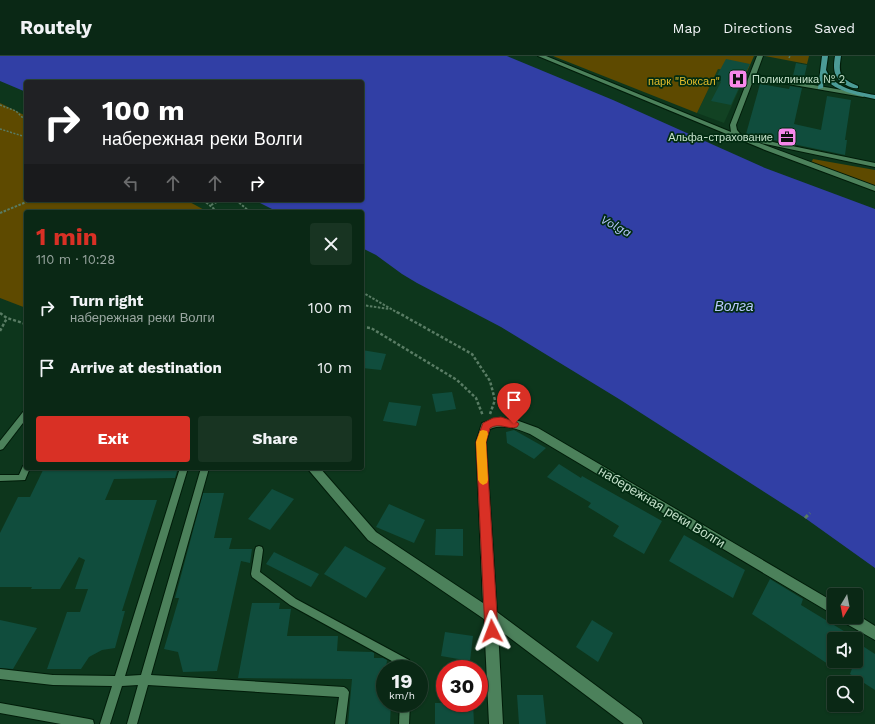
<!DOCTYPE html>
<meta charset="utf-8">
<style>
body{margin:0;font-family:"Work Sans",sans-serif;background:#183422;color:#f1f3f6;height:100vh;display:flex;flex-direction:column;font-size:15px;white-space:nowrap}
*{box-sizing:border-box;margin:0}
p{font-size:13px;color:#99a6a0}
.icon{flex:none;width:22px;height:22px;fill:none;stroke:currentColor;stroke-width:2;stroke-linecap:round;stroke-linejoin:round}
.map{position:relative;flex:1;overflow:hidden}
.drawer{position:absolute;left:24px;top:154px;width:340px;height:260px;display:flex;flex-direction:column;background:#0a2815;border-radius:4px;box-shadow:0 1px 3px #0004,0 0 0 1px #2a4434}
.drawer>*{flex:none}
.guide{position:absolute;left:24px;top:24px;width:340px;height:122px;border-radius:4px;box-shadow:0 1px 3px #0004,0 0 0 1px #2a4434;background:#202124;color:#fff;overflow:hidden}
.needle{width:26px;rotate:190deg}
.buttons{position:absolute;left:827px;top:532px;display:grid;gap:8px}
.buttons a{display:grid;place-items:center;width:36px;height:36px;border-radius:4px;background:#0a2815;box-shadow:0 1px 3px #0004,0 0 0 1px #2a4434;font-size:20px}
.speed{position:absolute;left:376px;top:604px;display:flex;gap:8px;font-size:20px;font-weight:700;text-align:center}
.speed>*{display:grid;place-content:center;width:52px;height:52px;border-radius:50%;background:#0a2815;box-shadow:0 1px 3px #0004,0 0 0 1px #2a4434;line-height:1}
.speed small{font-size:10px;font-weight:400}
.speed .limit{border:6px solid #d22;background:#fff;color:#111}
.pin{position:absolute;display:grid;place-items:center;width:34px;height:34px;color:#fff;margin:-41px -17px;border-radius:50% 50% 50% 0;rotate:-45deg;box-shadow:0 0 4px #0007}
.pin .icon{rotate:45deg}
.me{position:absolute;width:44px;margin:-22px;rotate:357deg;stroke-linejoin:round;filter:drop-shadow(0 0 3px #0008)}
.turn{display:flex;align-items:center;gap:14px;height:84px;padding:0 12px;font-size:18px}
.turn .icon{width:52px;height:52px;stroke-width:2.5}
.turn b{display:block;font-size:28px;line-height:34px}
.lanes{display:flex;align-items:center;height:38px;padding:0 12px;background:#0003;justify-content:center;gap:20px;direction:ltr}
.lanes .off{opacity:.35}
.round{display:grid;place-items:center;flex:none;width:42px;height:42px;border-radius:4px;background:#183422}
.summary{display:flex;align-items:center;justify-content:space-between;height:68px;padding:0 12px}
h1{font-size:24px;font-weight:700;line-height:30px;color:#d93025}
.action{display:flex;gap:8px;margin-top:auto;padding:8px 12px}
.action a{flex:1;height:46px;border-radius:4px;background:#d93025;color:#fff;font-size:16px;font-weight:700;line-height:46px;text-align:center}
.action a+a{background:#183422;color:#f1f3f6}
ul{padding:0;list-style:none}
li{display:flex;align-items:center;gap:12px;height:60px;padding:0 12px}
li div{flex:1}
li b{display:block;font-size:15px}
li em{font-style:normal}
header{display:flex;align-items:center;gap:24px;box-sizing:border-box;height:56px;padding:0 20px;background:#0a2815;border-bottom:1px solid #2a4434}
header strong{font-size:19px}
nav{display:flex;gap:22px;margin-inline-start:auto;font-size:14px}
.map>svg:first-child{display:block}
</style>
<header>
<strong>Routely</strong>
<nav><a>Map</a><a>Directions</a><a>Saved</a></nav>
</header>
<div class="map">
<svg width="875" height="668" viewBox="0 0 875 668">
<rect width="100%" height="100%" fill="#0d361c"/>
<!-- built -->
<polygon fill="#124223" points="718,13 746,18 724,67 697,57"/>
<!-- green -->
<g fill="#5e4a00">
<polygon points="553,0 754,0 746,18 718,13 697,57"/>
<polygon points="765,0 809,0 807,8"/>
<polygon points="0,47 26,60 26,144 186,144 208,156 26,156 26,252 0,242"/>
<polygon points="813,103 875,114 875,131 811,107"/>
</g>
<!-- water -->
<polygon fill="#313fa5" points="0,0 507,0 613,44 765,112 875,153 875,512 805,462 619,343 501,271 417,227 402,218 376,199 362,192 362,156 278,156 254,144 362,144 362,26 26,26 26,36 0,25"/>
<!-- building -->
<g fill="#104d3d">
<polygon points="726,3 750,8 731,49 711,45 721,26 714,25"/>
<polygon points="796,7 807,9 803,26 792,24"/>
<polygon points="760,28 789,33 790,30 802,32 794,68 821,74 827,40 851,44 845,84 847,84 845,99 746,78"/>
<polygon points="362,294 386,298 381,314 362,312"/>
<polygon points="452,336 456,353 436,356 432,338"/>
<polygon points="389,346 421,350 416,370 383,365"/>
<polygon points="514,374 546,392 534,403 507,387 506,376"/>
<polygon points="559,408 581,422 582,420 662,465 644,498 613,480 619,470 588,451 591,447 547,421"/>
<polygon points="44,412 178,412 175,422 114,423 105,444 157,444 122,555 125,555 115,592 102,594 89,601 81,613 47,613 67,556 80,556 88,533 75,533 85,504 79,501 60,533 31,533 32,531 0,531 0,477 18,441 30,441"/>
<polygon points="272,433 294,443 270,474 248,463"/>
<polygon points="203,437 224,437 214,482 232,482 229,493 252,493 250,507 241,505 217,615 183,616 178,596 164,593 179,542 175,542"/>
<polygon points="389,448 425,464 414,487 376,471"/>
<polygon points="436,473 463,473 463,500 435,499"/>
<polygon points="684,479 745,514 733,542 669,505"/>
<polygon points="345,490 386,512 366,542 324,518"/>
<polygon points="274,496 319,518 311,531 266,508"/>
<polygon points="770,523 803,543 801,549 857,583 834,583 834,612 752,558"/>
<polygon points="252,547 280,547 279,553 291,553 287,580 338,580 337,595 372,596 374,597 374,602 383,602 387,604 386,612 385,612 385,647 391,647 390,668 348,668 352,623 238,622"/>
<polygon points="0,564 37,572 13,613 0,612"/>
<polygon points="592,564 613,577 598,606 576,591"/>
<polygon points="445,576 473,580 470,605 441,600"/>
<polygon points="861,589 875,598 875,634 850,618"/>
<polygon points="517,639 543,639 546,668 519,668"/>
<polygon points="435,647 473,647 474,668 435,668"/>
</g>
<g fill="none" stroke-linecap="round" stroke-linejoin="round">
<!-- service casing -->
<g stroke="#011c09" stroke-width="2">
<g id="service">
<polygon points="26,355 26,363 3,393 0,394 0,385 23,356"/>
<polygon points="26,409 26,412 30,412 25,424 0,425 0,419 19,419 23,410"/>
<polygon points="180,412 188,412 125,620 141,619 201,412 209,412 151,619 344,631 347,633 349,636 345,668 335,668 339,641 148,629 137,668 127,668 138,629 122,630 110,668 100,668 112,630 53,629 0,623 0,613 53,619 115,620"/>
<polygon points="259,490 262,491 263,494 260,516 296,543 409,604 411,613 401,613 401,610 290,549 252,521 251,518 255,494 256,491"/>
<polygon points="0,647 89,663 93,664 94,668 61,668 0,657"/>
<polygon points="400,647 410,647 409,668 399,668"/>
</g>
</g>
<!-- minor casing -->
<g stroke="#011c09" stroke-width="2">
<g id="minor">
<polygon points="538,0 546,0 731,76 730,69 757,0 763,0 756,19 865,38 866,39 863,41 754,22 736,69 737,74 743,81 875,130 875,135 765,94"/>
<polygon points="763,84 875,107 875,111 761,87 760,86"/>
<path d="M498,362L516,364L538,372L834,546V559L530,378C518,373 504,367 490,373L486,386L497,556L641,663L643,668H624L498,573L503,668H489L484,563L368,484L307,412H320L376,476L483,547L476,386L482,367Z"/>
<polygon points="856,558 875,570 875,584 843,566 841,561 856,561"/>
</g>
</g>
<!-- primary casing -->
<g stroke="#011c09" stroke-width="2">
<g id="primary">
<path d="M822,0H828L826,14C834,32 857,36 875,39V43C857,39 837,36 824,22L823,32L818,33Z"/>
<path d="M835,0H841C838,19 840,22 858,30V32C854,33 850,31 846,29C833,22 833,12 835,0Z"/>
</g>
</g>
<!-- path-far3 -->
<g stroke="#597c64" stroke-width="1.5" stroke-dasharray="2 1.5" stroke-linecap="butt">
<polyline points="789,2 790,0"/>
<polyline points="0,49 16,55 26,65"/>
<polyline points="0,73 26,81"/>
</g>
<!-- path-far2 -->
<g stroke="#597c64" stroke-width="2" stroke-dasharray="2.5 1.5" stroke-linecap="butt">
<polyline points="203,144 218,156"/>
<polyline points="236,144 250,156"/>
<polyline points="211,149 221,144"/>
<polyline points="0,157 31,144"/>
<polyline points="362,236 398,257"/>
<polyline points="362,249 389,253"/>
</g>
<!-- path-far1 -->
<g stroke="#597c64" stroke-width="2.5" stroke-dasharray="3 2" stroke-linecap="butt">
<polyline points="397,256 472,298 490,325 495,344 490,358"/>
<polyline points="0,257 7,262 26,268"/>
<polyline points="362,271 371,272 457,324 476,342 483,360"/>
<polyline points="0,275 7,262"/>
</g>
<!-- path -->
<polyline stroke="#597c64" stroke-width="3" stroke-dasharray="4 2.5" stroke-linecap="butt" points="805,462 810,457"/>
<!-- service -->
<use href="#service" fill="#4c815b" fill-rule="evenodd"/>
<!-- minor -->
<use href="#minor" fill="#4c815b" fill-rule="evenodd"/>
<!-- primary -->
<use href="#primary" fill="#4b9b96" fill-rule="evenodd"/>
</g>
<!-- route -->
<path fill="#d93025" stroke="#8d1f18" d="M501,361L517,366L519,368L517,371C508,374 500,366 490,372L486,386L498,575L496,579L492,581L487,579L485,575L476,386L483,367L493,362Z"/>
<!-- slow -->
<polygon fill="#f59e0b" points="483,374 487,375 488,378 486,386 488,424 487,427 483,429 480,427 478,424 476,386 480,375"/>
<!-- icons -->
<defs>
<g id="hospital-square" transform="scale(1)"><rect x="-9" y="-9" width="18" height="18" rx="4" fill="#f888eb" stroke="#022c12"/><path d="M-5-5h3v3.5h4V-5h3V5h-3V1.5h-4V5h-3Z" fill="#111"/></g>
<g id="office-square" transform="scale(1)"><rect x="-9" y="-9" width="18" height="18" rx="4" fill="#f888eb" stroke="#022c12"/><path d="M-6-3h4V-5.5h4V-3h4V5H-6ZM-1-4.5V-3h2v-1.5ZM-6 0V1H6V0Z" fill="#111"/></g>
</defs>
<g fill-rule="evenodd">
<use href="#hospital-square" x="738" y="23"/>
<use href="#office-square" x="787" y="81"/>
</g>
<g text-anchor="middle" dominant-baseline="central" stroke-width="3.5" stroke-linejoin="round" paint-order="stroke">
<!-- far-poi labels -->
<g font-size="11" fill="#c4e0ca" stroke="#022c12" text-anchor="start">
<text x="752" y="23">Поликлиника № 2</text>
<text x="773" y="81" text-anchor="end">Альфа-страхование</text>
</g>
<!-- far-park labels -->
<g font-size="11" fill="#e5bc2b" stroke="#022c12">
<text x="684" y="25">парк "Воксал"</text>
</g>
<!-- far-water labels -->
<g font-size="12" font-style="italic" fill="#b8c8fe" stroke="#022c12">
<text transform="translate(616 170) rotate(28)">Volga</text>
</g>
<!-- street labels -->
<g font-size="13" fill="#c4e0ca" stroke="#022c12">
<text transform="translate(662 451) rotate(31)">набережная реки Волги</text>
</g>
<!-- water labels -->
<g font-size="14" font-style="italic" fill="#b8c8fe" stroke="#022c12">
<text x="734" y="250">Волга</text>
</g>
</g>
</svg>
<div class="buttons">
<a><svg class="needle" viewBox="-14 -14 28 28"><path d="M0-13l5 13h-10z" fill="#e53935"/><path d="M0 13l5-13h-10z" fill="#99a6a0"/></svg></a>
<a><svg class="icon" aria-label="sound" viewBox="0 0 24 24"><path d="M4 9h4l5-4v14l-5-4H4zM17 9q2 3 0 6"/></svg></a>
<a><svg class="icon" aria-label="search" viewBox="0 0 24 24"><circle cx="10" cy="10" r="6"/><path d="M15 15l6 6"/></svg></a>
</div>
<div class="speed"><div>19<small>km/h</small></div><div class="limit">30</div></div>
<div class="pin" style="left:514px;top:368px;background:#d93025"><svg class="icon" aria-label="arrive" viewBox="0 0 24 24"><path d="M6 21V4h12l-3 4 3 4H6"/></svg></div>
<svg class="me" style="left:492px;top:575px" viewBox="-20 -20 40 40"><path d="M0-17L14 15 0 8-14 15z" fill="#d93025" stroke="#fff" stroke-width="4"/></svg>
<div class="guide">
<div class="turn"><svg class="icon" aria-label="right" viewBox="0 0 24 24"><path d="M7 20v-9h11M14 6l5 5-5 5"/></svg><div><b>100 m</b>набережная реки Волги</div></div>
<div class="lanes"><svg class="icon off" aria-label="left" viewBox="0 0 24 24"><path d="M17 20v-9H6M10 6l-5 5 5 5"/></svg><svg class="icon off" aria-label="ahead" viewBox="0 0 24 24"><path d="M12 20V5M6 11l6-6 6 6"/></svg><svg class="icon off" aria-label="ahead" viewBox="0 0 24 24"><path d="M12 20V5M6 11l6-6 6 6"/></svg><svg class="icon" aria-label="right" viewBox="0 0 24 24"><path d="M7 20v-9h11M14 6l5 5-5 5"/></svg></div>
</div>
<section class="drawer">
<div class="summary"><div><h1>1 min</h1><p>110 m · 10:28</p></div><a class="round"><svg class="icon" aria-label="close" viewBox="0 0 24 24"><path d="M6 6l12 12M18 6L6 18"/></svg></a></div>
<ul>
<li><svg class="icon" aria-label="right" viewBox="0 0 24 24"><path d="M7 20v-9h11M14 6l5 5-5 5"/></svg><div><b>Turn right</b><p>набережная реки Волги</p></div><em>100 m</em></li>
<li><svg class="icon" aria-label="arrive" viewBox="0 0 24 24"><path d="M6 21V4h12l-3 4 3 4H6"/></svg><div><b>Arrive at destination</b></div><em>10 m</em></li>
</ul>
<div class="action"><a>Exit</a><a>Share</a></div>
</section>
</div>
